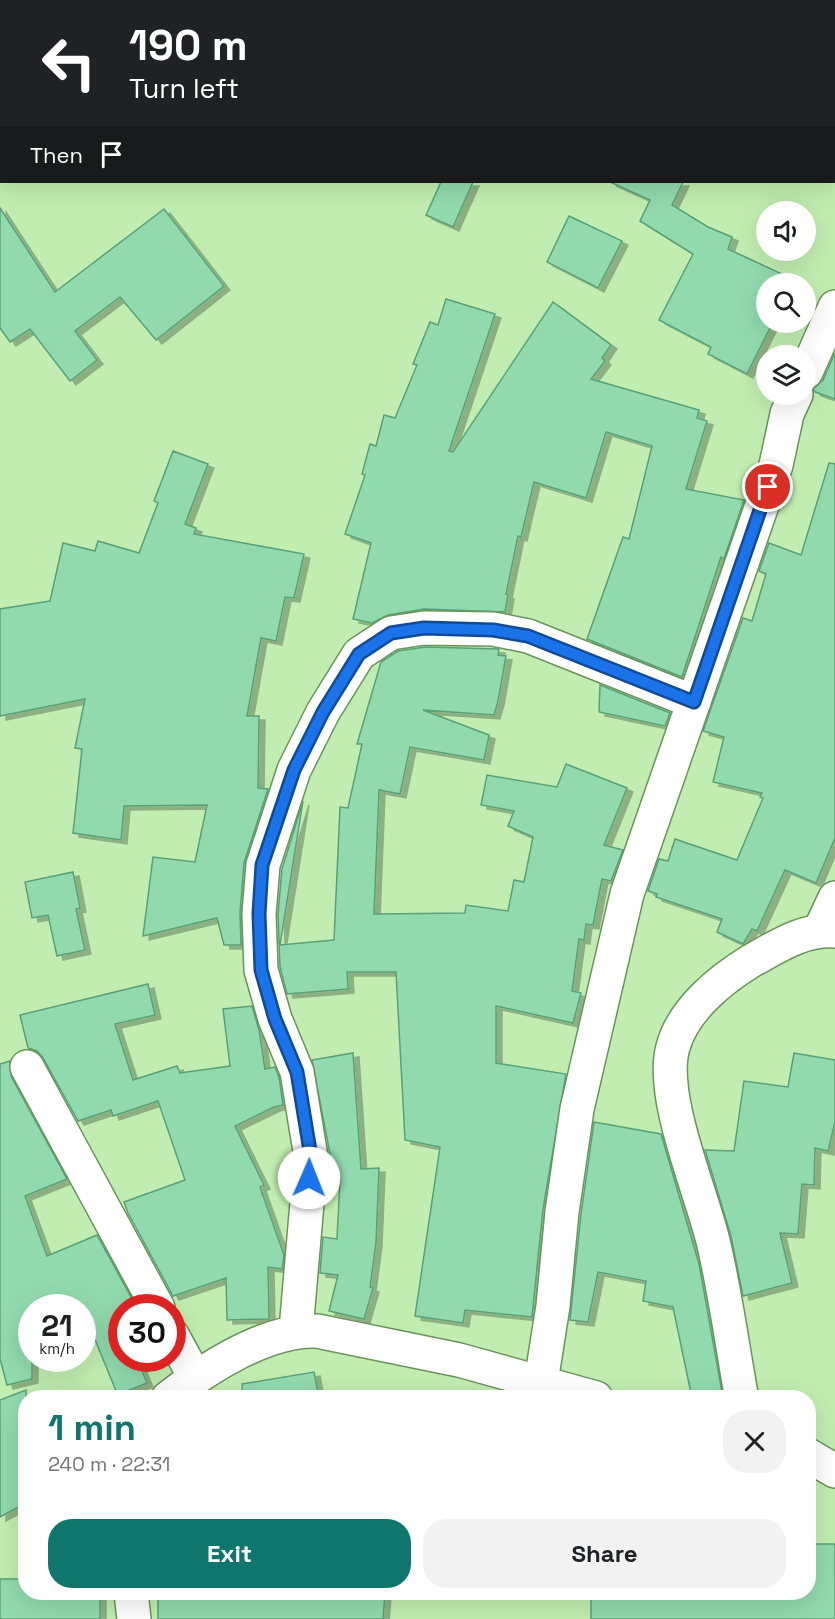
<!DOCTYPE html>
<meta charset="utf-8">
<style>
body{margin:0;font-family:"Space Grotesk",sans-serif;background:#f2f2f2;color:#202124;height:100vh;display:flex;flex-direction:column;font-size:22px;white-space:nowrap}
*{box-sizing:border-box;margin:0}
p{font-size:20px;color:#757577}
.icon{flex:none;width:33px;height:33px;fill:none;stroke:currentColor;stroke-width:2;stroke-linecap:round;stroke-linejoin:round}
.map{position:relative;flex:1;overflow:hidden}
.panel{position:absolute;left:18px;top:1390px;width:798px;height:210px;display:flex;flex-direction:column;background:#fff;border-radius:24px;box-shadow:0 6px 24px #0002}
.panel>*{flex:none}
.guide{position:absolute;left:0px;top:0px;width:836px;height:183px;box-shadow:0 6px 24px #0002;background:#202124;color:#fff;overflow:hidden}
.tools{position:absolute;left:756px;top:201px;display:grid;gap:12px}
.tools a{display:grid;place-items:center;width:60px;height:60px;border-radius:50%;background:#fff;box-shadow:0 6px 24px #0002;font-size:30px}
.speed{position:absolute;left:18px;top:1294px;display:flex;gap:12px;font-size:30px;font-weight:700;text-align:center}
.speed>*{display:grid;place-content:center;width:78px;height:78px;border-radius:50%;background:#fff;box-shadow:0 6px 24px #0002;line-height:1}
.speed small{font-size:15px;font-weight:400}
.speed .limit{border:9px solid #d22;background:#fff;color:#111}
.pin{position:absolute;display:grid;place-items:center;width:51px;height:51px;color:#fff;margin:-26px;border:3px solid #fff;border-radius:50%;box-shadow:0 2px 6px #0007}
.me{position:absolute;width:66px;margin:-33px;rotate:1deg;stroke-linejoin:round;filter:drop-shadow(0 0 4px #0008)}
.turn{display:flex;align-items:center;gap:21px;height:126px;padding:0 30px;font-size:27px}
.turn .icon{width:78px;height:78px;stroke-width:2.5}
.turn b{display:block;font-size:42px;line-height:51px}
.then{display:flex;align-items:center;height:57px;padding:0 30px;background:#0003;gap:12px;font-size:22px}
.round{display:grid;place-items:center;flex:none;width:63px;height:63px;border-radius:24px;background:#f2f2f2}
.head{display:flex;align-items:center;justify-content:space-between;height:102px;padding:0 30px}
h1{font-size:36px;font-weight:800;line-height:45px;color:#0f766e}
.primary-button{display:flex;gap:12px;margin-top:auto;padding:12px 30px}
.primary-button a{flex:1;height:69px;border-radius:24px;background:#0f766e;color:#fff;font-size:24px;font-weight:800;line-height:69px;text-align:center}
.primary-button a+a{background:#f2f2f2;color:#202124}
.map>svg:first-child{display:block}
</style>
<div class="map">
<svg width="835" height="1619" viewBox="0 0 835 1619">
<defs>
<filter id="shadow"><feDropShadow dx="6" dy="4" stdDeviation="0" flood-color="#0004"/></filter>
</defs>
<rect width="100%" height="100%" fill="#c1eeb0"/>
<!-- building -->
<g fill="#91daae" stroke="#59a178" stroke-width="1.5" filter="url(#shadow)">
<polygon points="441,182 473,182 453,227 426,215"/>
<polygon points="610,182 683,182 672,205 708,227 732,237 728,249 795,280 793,284 766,284 766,322 773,322 747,374 708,354 711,347 659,320 693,254 640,221 650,200"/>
<polygon points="0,208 55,292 164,209 224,286 156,340 120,297 75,331 97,360 70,381 30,329 10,342 0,328"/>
<polygon points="569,216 622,241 598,288 547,262"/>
<polygon points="446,299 495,314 449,451 453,452 553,302 611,345 602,358 605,361 591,379 699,410 697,418 707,421 686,489 744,500 724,559 721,557 682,677 587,639 623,537 629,539 652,446 606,432 586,498 534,482 521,537 518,536 506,594 508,595 505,612 424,609 388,615 372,623 353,619 371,543 345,534 365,475 362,474 370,444 376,446 384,415 395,418 417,365 413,364 430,322 438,325"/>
<polygon points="835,353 835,399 815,392 813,389 823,380"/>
<polygon points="173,451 208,464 185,524 196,528 194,534 304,554 294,598 285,597 276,641 261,638 247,716 259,716 258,788 268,789 244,863 240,913 241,945 224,945 217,918 143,936 153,857 195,862 207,805 124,806 121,840 73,833 82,749 75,748 85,699 0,716 0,609 50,601 63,543 95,551 98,541 139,553 158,503 154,501"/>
<polygon points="829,463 835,464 835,838 816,883 785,870 757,931 752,929 743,944 717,932 722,919 656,897 657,894 648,891 659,859 668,861 675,839 737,860 763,798 760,797 762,793 713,782 724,737 703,731 743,618 752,621 766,574 759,571 769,543 801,555"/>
<polygon points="425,647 499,649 498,655 506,656 498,701 494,715 423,710 489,735 484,760 410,747 400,794 379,790 374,914 465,913 466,905 508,911 514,880 524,882 533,837 508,826 514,811 481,805 487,775 557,787 566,764 627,788 604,845 623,850 611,881 602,879 593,925 586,924 584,940 579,939 572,991 581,993 573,1023 496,1006 496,1063 566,1074 543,1209 532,1317 465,1310 463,1323 415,1316 440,1147 405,1140 396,972 347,972 348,989 287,994 280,967 278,914 282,869 303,801 280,945 334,940 340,807 348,808 362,744 357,744 381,662 398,651"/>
<polygon points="600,685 670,713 665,726 599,712"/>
<polygon points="73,872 80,908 76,909 85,950 57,956 48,915 32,918 25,882"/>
<polygon points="148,984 155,1015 115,1024 133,1080 177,1066 180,1073 230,1066 223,1009 252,1006 259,1030 265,1069 275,1067 279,1077 283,1105 274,1107 235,1126 264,1185 260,1187 284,1255 282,1269 268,1267 269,1319 227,1320 226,1278 173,1296 128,1213 124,1202 185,1180 158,1101 113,1116 111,1110 78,1121 43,1058 37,1051 28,1048 20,1015"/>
<polygon points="353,1053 361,1169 379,1168 376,1243 370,1287 373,1288 364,1319 329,1311 338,1275 320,1273 323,1237 337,1239 340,1179 328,1180 330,1154 312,1060"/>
<polygon points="794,1053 835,1060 835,1122 828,1151 815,1148 814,1185 802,1184 798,1234 780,1233 792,1283 743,1296 731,1236 705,1150 734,1151 744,1081 788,1087"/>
<polygon points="10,1061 11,1076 67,1179 25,1196 47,1256 97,1235 137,1308 122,1308 122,1359 137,1359 147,1383 122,1393 122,1398 119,1398 82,1308 32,1308 32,1379 7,1385 0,1359 0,1064"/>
<polygon points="594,1122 661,1134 699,1264 722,1392 720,1398 692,1398 673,1307 643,1301 646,1281 598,1272 588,1322 570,1320 581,1214"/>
<polygon points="314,1372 319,1398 243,1398 242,1384"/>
<polygon points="26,1390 26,1503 0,1517 0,1400"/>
<polygon points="808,1544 835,1544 835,1619 591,1619 591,1593 808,1593"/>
<polygon points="0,1579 26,1579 26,1593 100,1593 100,1619 0,1619"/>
<polygon points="158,1593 385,1593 383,1619 158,1619"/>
</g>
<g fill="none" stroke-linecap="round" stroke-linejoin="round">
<!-- minor casing -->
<g stroke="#6a945a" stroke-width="36">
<g id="minor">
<polyline points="806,372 835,307"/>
<polyline points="820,930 835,898"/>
<polyline points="27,1067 158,1308"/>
<polyline points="296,1330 311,1157 297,1072 275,1019 261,970 259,914 263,865 294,770 323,712 359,654 391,633 424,628 493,629 528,636 694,702"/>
<polyline points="172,1335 195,1377"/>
<polyline points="541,1382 553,1306 562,1212 577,1109 627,894 776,465 787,414 796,394"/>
<path d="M168,1398C207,1368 267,1329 317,1331L459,1360L596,1398"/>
<path d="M739,1398L741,1394C732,1344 725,1291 713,1241C701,1191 659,1095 673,1047C683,1010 720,980 751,961C778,946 803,929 835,931"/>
<polyline points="808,1455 835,1471"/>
<polyline points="131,1593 134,1619"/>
</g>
</g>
<!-- minor -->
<use href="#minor" stroke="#fff" stroke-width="33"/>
</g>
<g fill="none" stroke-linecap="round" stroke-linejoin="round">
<!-- route casing -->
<g stroke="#114b97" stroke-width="15">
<polyline id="route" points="309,1178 311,1157 297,1072 275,1019 261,970 259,914 262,865 294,770 323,712 359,654 391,633 424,628 493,630 528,636 694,702 768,487"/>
</g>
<!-- route -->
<use href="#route" stroke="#1a73e8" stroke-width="10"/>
</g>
</svg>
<div class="tools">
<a><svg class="icon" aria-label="sound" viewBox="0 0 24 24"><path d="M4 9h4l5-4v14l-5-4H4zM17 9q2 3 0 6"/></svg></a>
<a><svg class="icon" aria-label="search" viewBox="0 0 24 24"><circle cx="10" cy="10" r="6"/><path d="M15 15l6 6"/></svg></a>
<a><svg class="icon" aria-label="layers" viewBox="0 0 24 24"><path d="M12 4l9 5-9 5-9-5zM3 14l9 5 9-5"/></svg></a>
</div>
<div class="speed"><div>21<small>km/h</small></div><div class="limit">30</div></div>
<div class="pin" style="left:768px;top:487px;background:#d93025"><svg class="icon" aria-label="arrive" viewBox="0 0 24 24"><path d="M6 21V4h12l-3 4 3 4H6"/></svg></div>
<svg class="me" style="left:309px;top:1178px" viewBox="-20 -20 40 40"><circle r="19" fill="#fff"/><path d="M0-13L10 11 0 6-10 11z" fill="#1a73e8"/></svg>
<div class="guide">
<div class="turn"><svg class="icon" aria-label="left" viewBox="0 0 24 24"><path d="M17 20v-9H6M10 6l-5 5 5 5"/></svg><div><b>190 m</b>Turn left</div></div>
<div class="then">Then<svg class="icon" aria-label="arrive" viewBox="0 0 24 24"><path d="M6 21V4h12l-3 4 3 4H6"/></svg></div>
</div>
<section class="panel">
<div class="head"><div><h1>1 min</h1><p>240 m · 22:31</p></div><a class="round"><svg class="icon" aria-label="close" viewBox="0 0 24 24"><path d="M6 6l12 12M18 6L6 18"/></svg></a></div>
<div class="primary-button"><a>Exit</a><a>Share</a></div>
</section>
</div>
